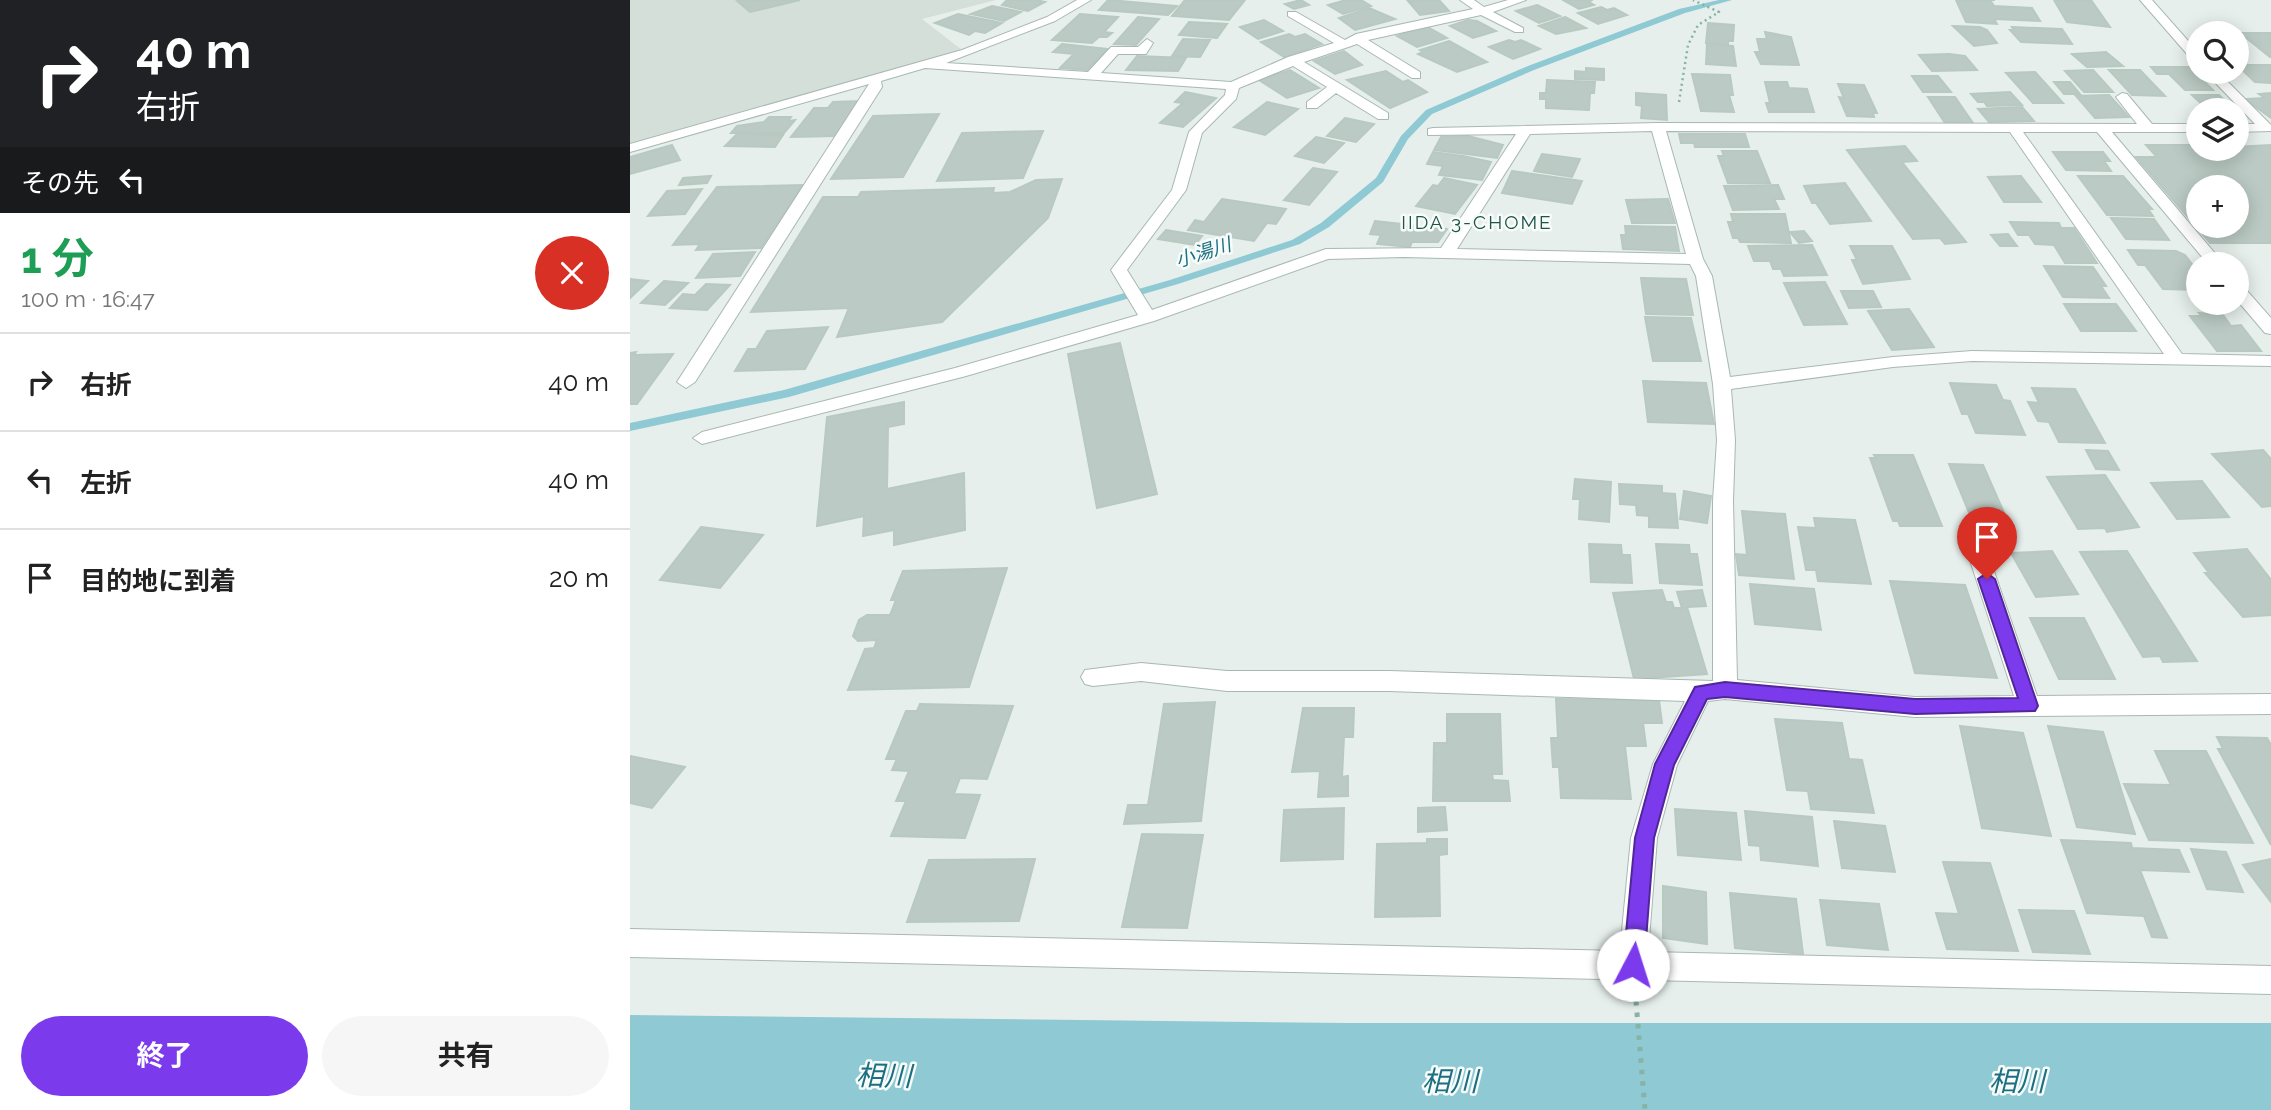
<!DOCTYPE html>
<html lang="ja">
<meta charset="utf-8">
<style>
body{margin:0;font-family:Raleway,"Noto Sans JP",sans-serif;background:#f6f6f6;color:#222;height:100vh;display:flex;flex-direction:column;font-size:26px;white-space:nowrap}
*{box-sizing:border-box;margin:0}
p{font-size:23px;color:#767676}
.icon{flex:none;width:38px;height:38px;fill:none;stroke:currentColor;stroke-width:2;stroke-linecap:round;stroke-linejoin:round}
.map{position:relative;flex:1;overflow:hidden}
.side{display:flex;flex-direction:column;background:#fff;width:630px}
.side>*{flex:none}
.top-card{background:#202124;color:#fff;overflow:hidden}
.fabs{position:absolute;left:1556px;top:21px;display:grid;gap:14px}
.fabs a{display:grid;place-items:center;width:63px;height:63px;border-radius:50%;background:#fff;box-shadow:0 4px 18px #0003;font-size:35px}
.pin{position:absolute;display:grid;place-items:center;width:60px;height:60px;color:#fff;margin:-72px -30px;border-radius:50% 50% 50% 0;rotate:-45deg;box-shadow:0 0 7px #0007}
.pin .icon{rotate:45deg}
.me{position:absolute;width:77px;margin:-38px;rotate:5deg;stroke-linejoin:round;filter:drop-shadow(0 0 5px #0008)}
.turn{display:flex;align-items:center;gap:24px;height:147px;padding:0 21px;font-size:32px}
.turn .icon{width:91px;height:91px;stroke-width:2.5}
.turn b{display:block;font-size:49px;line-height:60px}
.then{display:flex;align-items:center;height:66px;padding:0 21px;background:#0003;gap:14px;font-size:26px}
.round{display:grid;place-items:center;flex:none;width:74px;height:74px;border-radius:37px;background:#f6f6f6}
.overview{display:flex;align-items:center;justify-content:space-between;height:119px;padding:0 21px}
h1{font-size:42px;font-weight:700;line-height:52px;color:#1e9e55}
.primary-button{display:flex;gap:14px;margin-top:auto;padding:14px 21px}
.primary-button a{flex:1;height:80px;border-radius:42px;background:#7c3aed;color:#fff;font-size:28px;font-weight:700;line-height:80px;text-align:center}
.primary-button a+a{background:#f6f6f6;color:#222}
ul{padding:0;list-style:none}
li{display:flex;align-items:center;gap:21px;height:98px;padding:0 21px;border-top:2px solid #e0e0e0}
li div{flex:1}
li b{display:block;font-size:26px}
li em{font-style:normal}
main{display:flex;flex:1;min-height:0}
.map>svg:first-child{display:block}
</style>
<main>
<section class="side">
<div class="top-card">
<div class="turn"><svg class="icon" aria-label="right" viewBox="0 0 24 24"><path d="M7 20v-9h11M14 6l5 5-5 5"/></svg><div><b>40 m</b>右折</div></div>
<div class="then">その先<svg class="icon" aria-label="left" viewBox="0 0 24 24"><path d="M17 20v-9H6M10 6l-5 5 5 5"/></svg></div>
</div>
<div class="overview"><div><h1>1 分</h1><p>100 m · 16:47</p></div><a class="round" style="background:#d93025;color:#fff"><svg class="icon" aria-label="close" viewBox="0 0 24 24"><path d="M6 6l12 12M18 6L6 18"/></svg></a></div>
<ul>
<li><svg class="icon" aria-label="right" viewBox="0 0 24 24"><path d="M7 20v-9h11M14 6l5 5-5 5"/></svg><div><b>右折</b></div><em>40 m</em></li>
<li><svg class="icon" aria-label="left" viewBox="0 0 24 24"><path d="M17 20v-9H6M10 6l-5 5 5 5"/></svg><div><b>左折</b></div><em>40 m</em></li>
<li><svg class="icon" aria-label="arrive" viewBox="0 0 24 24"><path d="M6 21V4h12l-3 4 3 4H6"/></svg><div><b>目的地に到着</b></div><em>20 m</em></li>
</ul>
<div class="primary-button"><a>終了</a><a>共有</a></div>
</section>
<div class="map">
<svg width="1641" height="1110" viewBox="0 0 1641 1110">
<rect width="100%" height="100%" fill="#e6efeb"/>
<!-- built -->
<polygon fill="#d4dfda" points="0,0 366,0 292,19 336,53 0,148"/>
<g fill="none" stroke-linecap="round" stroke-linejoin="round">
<!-- stream -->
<polygon fill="#8ec9d4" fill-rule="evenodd" points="1089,0 1102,0 1055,13 904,70 802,114 778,139 753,182 699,227 670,244 548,284 159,397 0,431 0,423 154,390 540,280 662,240 691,223 746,178 771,136 796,110 898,66 1049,9"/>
<!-- river -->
<polygon fill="#8ec9d4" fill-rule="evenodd" points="0,1015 717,1023 1641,1023 1641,1110 0,1110"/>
</g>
<!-- building -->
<g fill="#bbcac4" stroke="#b8c9c2" stroke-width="2" fill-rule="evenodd">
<polygon points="110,0 170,0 120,12 107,1"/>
<polygon points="377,0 406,0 415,2 398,11 372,5"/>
<polygon points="478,0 479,0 547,6 538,15 469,10"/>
<polygon points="555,0 615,0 599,20 542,16"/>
<polygon points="671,0 679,5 664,9 655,4"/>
<polygon points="716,0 731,0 741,6 713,14 698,5"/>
<polygon points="809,0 819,11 790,15 778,1"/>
<polygon points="933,0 962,0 959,2 964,5 949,9"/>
<polygon points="1326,0 1365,0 1360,0 1364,6 1402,8 1410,21 1364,19 1367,24 1336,22"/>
<polygon points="1424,0 1461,0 1480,27 1437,22"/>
<polygon points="907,5 930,16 909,23 886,11"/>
<polygon points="362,6 391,12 374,21 341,14"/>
<polygon points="971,7 977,10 984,8 997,15 968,24 948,13"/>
<polygon points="739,8 765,19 725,30 709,18"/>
<polygon points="328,14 372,23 355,33 345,31 339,35 305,23"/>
<polygon points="450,14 488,17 474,32 482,33 477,37 469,37 462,43 422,40"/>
<polygon points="508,17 529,19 506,45 484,44"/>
<polygon points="935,17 956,28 926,34 909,26"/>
<polygon points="634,20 653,31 628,39 610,27"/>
<polygon points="838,20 847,21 866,31 843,38 820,26"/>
<polygon points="559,22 597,24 587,38 549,35"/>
<polygon points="1078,23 1104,25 1103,41 1098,41 1098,45 1076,43"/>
<polygon points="796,26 817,38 787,47 767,36"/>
<polygon points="1323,26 1350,27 1357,30 1367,43 1344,46"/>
<polygon points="1382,27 1432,29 1442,44 1391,42 1380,30 1384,30"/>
<polygon points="1135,32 1161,37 1169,65 1131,64 1125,52 1130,52 1127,39 1137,39"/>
<polygon points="1610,33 1641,33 1641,57 1640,57"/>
<polygon points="659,34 665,37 675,34 692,44 654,57 631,42"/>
<polygon points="553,39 580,40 570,57 542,56"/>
<polygon points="879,40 885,42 891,40 910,49 883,59 859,47"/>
<polygon points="819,41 857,62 827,72 788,54 793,52 790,50"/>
<polygon points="432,44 478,49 457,70 430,68 444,54 423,52"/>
<polygon points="1077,44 1103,46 1106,66 1076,64"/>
<polygon points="714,51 732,65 705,74 684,61"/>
<polygon points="1476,52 1493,66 1457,67 1442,54"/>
<polygon points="1319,54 1335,56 1347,70 1302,71 1289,55"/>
<polygon points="507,56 556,58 548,71 496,70"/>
<polygon points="1607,65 1641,65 1641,83 1625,82"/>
<polygon points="1521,67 1559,67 1583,90 1555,90 1539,74 1527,74"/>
<polygon points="956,68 974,69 974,80 945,79 945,71 956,72"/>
<polygon points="660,70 689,88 657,98 629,80"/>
<polygon points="1463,70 1483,92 1454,92 1435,71"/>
<polygon points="1479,70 1510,70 1535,96 1502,95"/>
<polygon points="756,71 773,82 778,80 797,92 760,108 717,80"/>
<polygon points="1405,72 1433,103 1403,103 1376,73"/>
<polygon points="1062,74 1100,75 1103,95 1099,95 1104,112 1071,111"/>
<polygon points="1282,76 1308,76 1321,92 1293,92"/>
<polygon points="917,80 965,82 964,93 960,93 959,110 916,108 916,99 910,99 910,93 916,93"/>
<polygon points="1135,82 1157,82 1159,88 1177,89 1184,112 1139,112 1136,103 1140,103"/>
<polygon points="1424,82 1440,82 1450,94 1434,94"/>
<polygon points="1208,84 1234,85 1247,113 1243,113 1244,117 1217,116 1209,97 1214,98"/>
<polygon points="555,92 586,98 553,127 530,123 553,103 545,102"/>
<polygon points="1380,92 1392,105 1357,106 1354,102 1348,102 1341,94"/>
<polygon points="1006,93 1036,95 1037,120 1011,118 1012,106 1006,105"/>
<polygon points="1641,93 1641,118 1615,99 1635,98 1629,94"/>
<polygon points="1479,95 1499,117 1465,118 1446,96"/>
<polygon points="1562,95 1589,95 1605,110 1578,110"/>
<polygon points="1298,97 1325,97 1343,123 1315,123"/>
<polygon points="230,101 206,136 161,137 184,108 198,108 203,102"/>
<polygon points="637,102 668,109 635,135 604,127"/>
<polygon points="1392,107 1404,121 1359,122 1348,109"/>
<polygon points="309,114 273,177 201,179 243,116"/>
<polygon points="139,117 161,117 158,121 165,120 154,133 101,133 107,126 134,122"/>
<polygon points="715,118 744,124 726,142 697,136"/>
<polygon points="413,131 393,178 307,181 332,133"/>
<polygon points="107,134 153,135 145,147 95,146"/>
<polygon points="1049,134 1115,134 1119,147 1065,147 1064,143 1051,143"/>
<polygon points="838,136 873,145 867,158 804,150 811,137"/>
<polygon points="686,137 714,143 694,163 665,156"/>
<polygon points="42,145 50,160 0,174 0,157"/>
<path d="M1516,145H1568V149L1641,145V243H1580L1506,157H1527ZM1568,187H1606V226H1568Z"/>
<polygon points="1275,146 1287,161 1272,162 1336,242 1315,244 1310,238 1283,239 1217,150"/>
<polygon points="1092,151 1127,151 1140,183 1098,183 1088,156 1094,156"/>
<polygon points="803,152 833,156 861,162 852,180 809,175 813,166 797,164"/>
<polygon points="1423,152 1473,152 1480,161 1474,161 1481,171 1436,170"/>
<polygon points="912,154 950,159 942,177 904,171"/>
<polygon points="683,168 707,172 679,205 654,200"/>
<polygon points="882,171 952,181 942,204 872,193"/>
<polygon points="81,176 77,183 49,185 53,178"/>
<polygon points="1391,176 1411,202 1374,202 1358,177"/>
<polygon points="1448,176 1493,176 1522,209 1518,209 1523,216 1477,215"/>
<polygon points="814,178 847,185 825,214 786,206 803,185 808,186"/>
<polygon points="432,179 418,218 312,322 207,337 219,308 121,312 193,197 228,197 231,192 364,188 363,193 380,192 406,180"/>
<polygon points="1215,183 1241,221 1200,224 1186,203 1182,203 1174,186"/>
<polygon points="173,185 131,248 66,250 70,244 43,245 87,187"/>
<polygon points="1148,185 1154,199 1144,199 1149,209 1103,210 1094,186"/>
<polygon points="72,189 55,214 18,216 37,191"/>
<polygon points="592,199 656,209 646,224 637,223 624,241 558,230 565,220 574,222"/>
<polygon points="1038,199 1045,223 1002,223 996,200"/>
<polygon points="1101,214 1155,214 1161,243 1110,242 1108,238 1103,238 1098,222 1103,222"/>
<polygon points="1481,218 1524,219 1539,240 1496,239"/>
<polygon points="745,221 817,229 808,242 782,242 780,247 747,244 751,235 740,234"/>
<polygon points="1380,222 1429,223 1431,228 1444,228 1467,263 1435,263 1424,245 1405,244 1399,235 1388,235"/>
<polygon points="995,226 1045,227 1049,251 993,249 991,235 996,235"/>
<polygon points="536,230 572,236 565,245 528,239"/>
<polygon points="1174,231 1182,241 1169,243 1160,232"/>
<polygon points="1378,234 1387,246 1370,246 1361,235"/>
<polygon points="1182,245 1197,275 1154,276 1151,269 1143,269 1140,261 1124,261 1118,246"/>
<polygon points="1220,246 1262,246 1280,279 1233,284 1222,260 1227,260"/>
<polygon points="1498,250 1546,251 1555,255 1568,272 1568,290 1533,289 1515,265 1508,265"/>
<polygon points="125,252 110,276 66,278 83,254"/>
<polygon points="1414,266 1463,267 1476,286 1471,286 1479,298 1433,297"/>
<polygon points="1011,278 1056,279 1063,315 1016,314"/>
<polygon points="0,279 18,281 0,298"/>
<polygon points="34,281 58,283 35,305 11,303"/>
<polygon points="1195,282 1217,324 1174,325 1154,283"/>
<polygon points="76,284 100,285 77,310 40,308 53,294 65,295"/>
<polygon points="1211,291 1243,291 1251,307 1219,308"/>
<polygon points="1434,304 1486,304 1506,331 1451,331"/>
<polygon points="1279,309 1304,347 1262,350 1238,311"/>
<polygon points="1569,313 1593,315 1601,326 1611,325 1631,351 1587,351 1560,316 1572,316"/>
<polygon points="1015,317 1061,318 1071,361 1023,361"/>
<polygon points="198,327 175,369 105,371 118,349 126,349 137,331"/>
<polygon points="490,343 527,494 467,508 438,354"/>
<polygon points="6,352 4,355 43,354 7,404 0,404 0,353"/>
<polygon points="1013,381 1076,383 1084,424 1018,422"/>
<polygon points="1320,383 1366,385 1373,400 1380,401 1395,435 1346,433 1338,414 1332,414"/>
<polygon points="1402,388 1445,389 1475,443 1429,442 1419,422 1408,421 1398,402 1409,403"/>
<polygon points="274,402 274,424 258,427 257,489 334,473 335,530 264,545 264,530 233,536 234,516 187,526 197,417"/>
<polygon points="1456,450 1478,451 1489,470 1466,469"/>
<polygon points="1633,450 1641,459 1641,506 1632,507 1582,454"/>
<polygon points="1244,455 1283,455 1312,526 1270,526 1268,521 1263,521 1240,458 1246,458"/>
<polygon points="1319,464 1353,465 1383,533 1347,532"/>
<polygon points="1475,475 1509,527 1477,532 1475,528 1448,529 1417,477"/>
<polygon points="945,479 981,482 979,522 949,519 950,499 943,499"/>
<polygon points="1572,481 1599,517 1547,519 1521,483"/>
<polygon points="989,484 1032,486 1032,493 1045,494 1048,528 1019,527 1019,516 1007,515 1006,505 990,504"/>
<polygon points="1054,491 1081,496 1077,523 1050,519"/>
<polygon points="1112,511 1155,514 1164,579 1109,575 1106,554 1117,555"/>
<polygon points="1184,518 1225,520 1241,584 1188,581 1186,570 1176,570 1168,527 1186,528"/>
<polygon points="71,527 133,535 90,588 30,580"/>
<polygon points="959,544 991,545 992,555 1000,555 1002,583 961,582"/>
<polygon points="1026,544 1059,545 1060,554 1067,554 1072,585 1030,583"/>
<polygon points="1617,549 1641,580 1641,615 1613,617 1575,573 1579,573 1564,553"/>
<polygon points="1422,551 1448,594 1406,597 1381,553"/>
<polygon points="1497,551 1567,661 1533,662 1530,656 1513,657 1450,552"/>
<polygon points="377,568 339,687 218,690 235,649 244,648 247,640 228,641 223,636 229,620 237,615 260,615 266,600 261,600 273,571"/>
<polygon points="1260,581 1335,585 1367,678 1285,673"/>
<polygon points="1120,584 1184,589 1191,630 1125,624"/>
<polygon points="1032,590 1036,602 1042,602 1044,608 1052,608 1047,592 1072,590 1076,606 1057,607 1077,674 1004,679 983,593"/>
<polygon points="1400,618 1454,618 1485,679 1429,679"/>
<polygon points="926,699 1029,700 1032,723 1013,723 1016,746 995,746 1001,799 931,798 929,767 923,767 921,738 928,738"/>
<polygon points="585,702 571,821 494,824 498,805 518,805 534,704"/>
<polygon points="290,704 383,706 357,779 330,778 324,794 350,795 335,838 261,836 276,801 266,801 279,771 262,770 267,759 256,759 276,711 287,711"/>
<polygon points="673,708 724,708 723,737 714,737 712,777 718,776 718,796 688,797 690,771 662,772"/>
<polygon points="817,714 870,714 872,774 862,774 863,780 878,781 880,801 803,801 804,743 817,743"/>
<polygon points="1145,719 1212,723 1219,759 1232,760 1244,813 1181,809 1178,791 1157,790"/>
<polygon points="1330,726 1393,733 1421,836 1352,828"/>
<polygon points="1418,726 1473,732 1505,834 1447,827"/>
<polygon points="1587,737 1637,738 1641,745 1641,845 1588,749 1593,749"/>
<polygon points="1525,751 1576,751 1623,843 1519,840 1494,784 1541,785"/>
<polygon points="0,756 55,767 22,808 0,803"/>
<polygon points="815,807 817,830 788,832 788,808"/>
<polygon points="714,808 713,859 651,861 654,810"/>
<polygon points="1045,809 1106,813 1111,860 1048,855"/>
<polygon points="1115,811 1182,817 1188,866 1131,860 1130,846 1119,845"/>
<polygon points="1204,821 1255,826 1265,872 1212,868"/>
<polygon points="512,834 573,835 557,928 492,927"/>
<polygon points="797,839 817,839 817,854 809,855 810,916 745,917 747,844 797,843"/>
<polygon points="1431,840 1501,843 1502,848 1549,850 1559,872 1510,870 1537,938 1522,937 1514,916 1457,913"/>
<polygon points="1561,849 1596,852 1613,892 1577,889"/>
<polygon points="405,859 389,921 277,922 299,860"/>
<polygon points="1641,859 1641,902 1613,865"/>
<polygon points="1313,862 1360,863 1388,951 1317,949 1306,913 1329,914"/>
<polygon points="1033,886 1076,892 1077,944 1033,938"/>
<polygon points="1100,893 1166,899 1173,954 1105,948"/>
<polygon points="1190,900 1249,904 1258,950 1197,945"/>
<polygon points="1389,910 1444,911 1460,954 1403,952"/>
</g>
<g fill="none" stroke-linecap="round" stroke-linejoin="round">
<!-- minor casing -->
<g stroke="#a8b8b2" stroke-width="2">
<g id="minor">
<path d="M447,0H461L425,21L316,63L458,72L481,47H508L517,39L523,43L516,54H488L471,73L601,82L658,57L704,43L658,16V12H666L715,40L726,34L843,9L830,0H844L854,7L878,0H896L863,12L893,28V32H885L851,15L738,40L790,72V78H782L727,44L674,62L758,113V119H748L706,93L687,108H677V102L697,87L663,66L609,88L606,99L572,133L556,190L497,270L522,310L696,249L811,248L886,134L798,135V129L803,128L1028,123L1507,124L1486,97L1492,93L1497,94L1522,124H1568V132H1482L1594,264H1578L1467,132H1393L1552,354L1641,356V366L1342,361L1263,367L1101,389L1105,440L1103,501L1107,680L1285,697L1384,696L1338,554L1341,548H1355L1358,554L1407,696L1641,694V714L1285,717L1095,699L1078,701L1047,765L1027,838L1018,952L1641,966V994L0,957V929L990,951L1001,838L1023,764L1055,701L759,691H597L511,681L463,686L455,684L451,677L455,670L511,663L597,671H759L1083,681V501L1087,440L1083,384L1066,276L1060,264L773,257L698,259L524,321L336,376L72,444L63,438L72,432L325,368L508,315L481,270L542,190L559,132L595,95L596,89L295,68L251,81L252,87L65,382L56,388L47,382L239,84L0,152V144L332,50L417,17ZM1022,131L1056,254L827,249L900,134ZM1036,131L1380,132L1534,354L1342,351L1263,357L1100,377L1082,276L1073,259Z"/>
<polygon points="1510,0 1522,0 1568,52 1568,63 1564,62"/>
<polygon points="1575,72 1588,72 1641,125 1641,131 1606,132 1606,124 1625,124"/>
<polygon points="1606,283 1612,285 1641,318 1641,334 1635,333 1606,299"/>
</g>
</g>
<!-- path-far1 -->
<polyline stroke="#86b3a5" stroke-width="2.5" stroke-dasharray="2 3.5" stroke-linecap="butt" points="1049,102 1058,45 1068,25 1089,12 1063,0"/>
<!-- path -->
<polyline stroke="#86b3a5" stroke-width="5" stroke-dasharray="4.5 7" stroke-linecap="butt" points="1006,1001 1015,1110"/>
<!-- minor -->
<use href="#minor" fill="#fff" fill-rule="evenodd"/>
</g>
<!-- route -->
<polygon fill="#7c3aed" stroke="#51269a" stroke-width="2" points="1357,573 1365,579 1408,706 1405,711 1285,714 1095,697 1077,699 1044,765 1024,838 1014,965 1011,972 1003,975 996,972 993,965 1005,838 1025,764 1065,687 1095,682 1285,699 1388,698 1348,579"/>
<g text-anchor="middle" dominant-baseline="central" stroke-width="5" stroke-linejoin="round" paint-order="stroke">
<!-- far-neighbourhood labels -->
<g font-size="19" letter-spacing="2" fill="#1f5548" stroke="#f7fbf9">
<text x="847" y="222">IIDA 3-CHOME</text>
</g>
<!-- far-water labels -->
<g font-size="19" font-style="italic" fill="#1c6f80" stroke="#f7fbf9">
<text transform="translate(573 252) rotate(-18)">小湯川</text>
</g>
<!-- near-water labels -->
<g font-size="28" font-style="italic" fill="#1c6f80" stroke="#f7fbf9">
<text transform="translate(254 1076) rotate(1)">相川</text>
<text x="820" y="1081">相川</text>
<text x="1387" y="1081">相川</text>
</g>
</g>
</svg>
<div class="fabs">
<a><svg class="icon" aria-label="search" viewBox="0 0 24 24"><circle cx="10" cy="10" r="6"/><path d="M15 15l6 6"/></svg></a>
<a><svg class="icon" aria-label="layers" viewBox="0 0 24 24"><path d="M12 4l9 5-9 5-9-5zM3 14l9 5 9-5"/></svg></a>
<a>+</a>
<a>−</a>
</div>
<div class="pin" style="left:1357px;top:579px;background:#d93025"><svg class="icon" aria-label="arrive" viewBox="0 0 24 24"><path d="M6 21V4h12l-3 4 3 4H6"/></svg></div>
<svg class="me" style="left:1003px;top:965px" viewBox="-20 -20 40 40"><circle r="19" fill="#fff"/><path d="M0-13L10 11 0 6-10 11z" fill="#7c3aed"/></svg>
</div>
</main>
